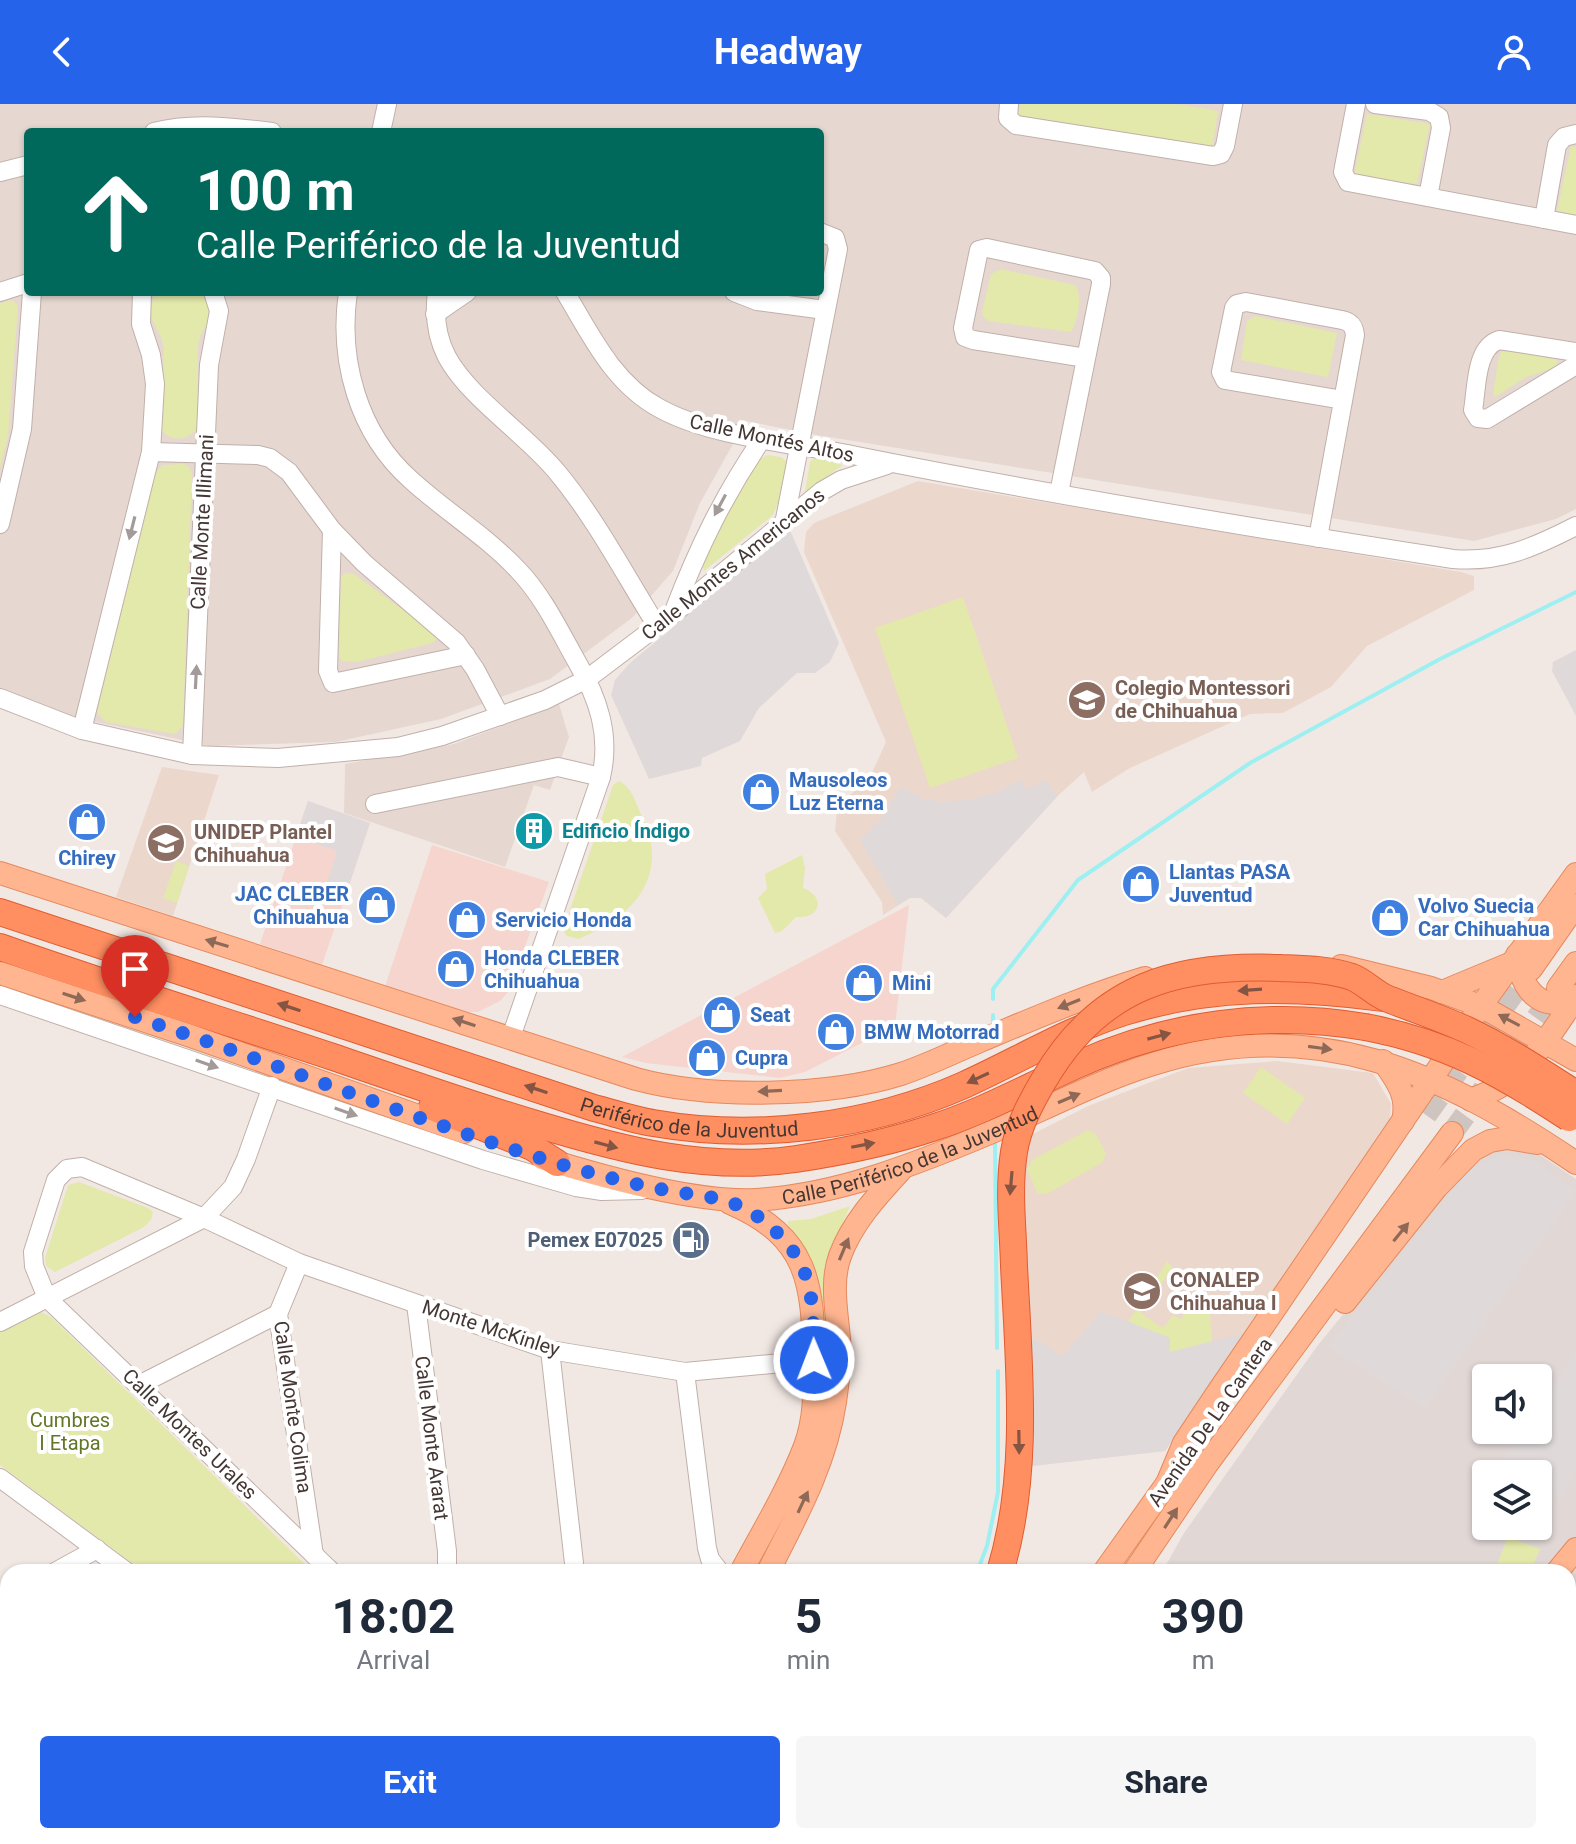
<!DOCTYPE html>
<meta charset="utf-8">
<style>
body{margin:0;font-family:Roboto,sans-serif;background:#f6f6f7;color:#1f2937;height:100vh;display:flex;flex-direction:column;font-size:30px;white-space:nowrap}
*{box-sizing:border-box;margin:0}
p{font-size:26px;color:#747a83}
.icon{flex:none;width:44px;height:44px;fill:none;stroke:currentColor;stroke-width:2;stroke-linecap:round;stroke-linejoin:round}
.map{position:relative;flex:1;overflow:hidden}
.panel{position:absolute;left:0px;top:1460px;width:1576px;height:280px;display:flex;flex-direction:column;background:#fff;border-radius:24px 24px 0 0;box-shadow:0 2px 6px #0004}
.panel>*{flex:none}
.guide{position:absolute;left:24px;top:24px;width:800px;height:168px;border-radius:8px;box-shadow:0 2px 6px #0004;background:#00695c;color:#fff;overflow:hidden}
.buttons{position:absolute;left:1472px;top:1260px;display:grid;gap:16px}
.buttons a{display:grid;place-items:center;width:80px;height:80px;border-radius:8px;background:#fff;box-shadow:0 2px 6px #0004;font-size:40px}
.pin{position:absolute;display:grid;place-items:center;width:68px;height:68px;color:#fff;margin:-82px -34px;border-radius:50% 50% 50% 0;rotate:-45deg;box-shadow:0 0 8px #0007}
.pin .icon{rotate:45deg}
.me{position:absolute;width:88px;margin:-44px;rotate:359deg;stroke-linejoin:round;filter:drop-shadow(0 0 6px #0008)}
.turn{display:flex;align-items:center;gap:28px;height:168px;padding:0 40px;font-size:36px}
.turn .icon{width:104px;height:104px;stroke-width:2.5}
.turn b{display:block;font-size:56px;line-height:68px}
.eta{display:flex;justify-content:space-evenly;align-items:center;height:136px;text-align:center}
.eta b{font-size:48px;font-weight:700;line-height:56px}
.cta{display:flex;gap:16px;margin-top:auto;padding:16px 40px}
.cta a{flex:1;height:92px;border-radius:8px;background:#2563eb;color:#fff;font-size:32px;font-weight:700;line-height:92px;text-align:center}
.cta a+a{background:#f6f6f7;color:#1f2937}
header{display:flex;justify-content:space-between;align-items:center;height:104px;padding:0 40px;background:#2563eb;color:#fff;font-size:36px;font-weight:700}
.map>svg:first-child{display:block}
</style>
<header><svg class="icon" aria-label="back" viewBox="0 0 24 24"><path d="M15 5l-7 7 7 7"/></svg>Headway<svg class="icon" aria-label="person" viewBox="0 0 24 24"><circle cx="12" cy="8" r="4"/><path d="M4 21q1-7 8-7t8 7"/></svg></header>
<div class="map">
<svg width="1576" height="1740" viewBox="0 0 1576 1740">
<rect width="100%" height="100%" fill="#f2e8e3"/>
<!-- residential -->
<g fill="#e6d8d1" fill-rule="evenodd">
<path d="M0,0H1576V405L1556,415L1474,437L816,331L746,317L700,399L673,467L632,514L550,575L441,615L336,638L210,642L67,612L0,584ZM28,28H820V188H28Z"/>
<polygon points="559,600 569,633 550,686 534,681 505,763 344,709 345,660 454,640"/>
</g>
<!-- commercial -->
<g fill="#f5d5cd">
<polygon points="308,697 370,719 322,861 260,840"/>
<polygon points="432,741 549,778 508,888 500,897 478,908 468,908 385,882"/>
<polygon points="909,801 895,922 805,968 780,974 646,959 622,953"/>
</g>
<!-- industrial -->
<path fill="#e1d8d6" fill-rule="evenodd" d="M1515,1044L1539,1050L1576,1075V1740H1007L1012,1732H1568V1468H1162L1184,1429L1318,1241L1462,1065L1494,1045ZM1486,1274H1538V1326H1486ZM1486,1370H1538V1422H1486Z"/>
<!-- education -->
<g fill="#ecd7cd">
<polygon points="918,377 1461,468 1474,472 1474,486 1367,542 1331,583 1283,609 1250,610 1130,664 1092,688 1084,668 1051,698 946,814 921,794 910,794 883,811 882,798 835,727 838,697 845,695 869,675 886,638 804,448 806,428 814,419"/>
<polygon points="162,663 219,671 173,812 116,793"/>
<polygon points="1277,957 1373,969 1391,1000 1390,1016 1165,1347 1014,1364 1005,1044 1088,1002 1188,964"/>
</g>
<!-- green -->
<g fill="#e3e8ab">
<polygon points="1020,0 1179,0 1218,7 1213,40 1205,46 1017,13"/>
<polygon points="1367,10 1430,20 1417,80 1354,71"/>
<polygon points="1571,42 1576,43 1576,111 1557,107"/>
<path d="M1001,165L1075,181C1083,192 1078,216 1071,228L989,217L984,214L982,209L991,170Z"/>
<path d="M156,188H208L212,212L201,230L198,241V322C192,336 171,339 161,326L164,246C162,221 142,219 156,188Z"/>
<polygon points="12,196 18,202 8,332 0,364 0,199"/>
<polygon points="1255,212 1337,229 1328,273 1241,256 1247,217"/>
<polygon points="1506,246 1555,255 1558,258 1554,264 1526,273 1495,293 1493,290 1499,253 1501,248"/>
<path d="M768,351L781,353L787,358L783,388L773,411L704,467L703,463C713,433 737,362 768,351Z"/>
<polygon points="816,353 843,361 805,388 810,357"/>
<polygon points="184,360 189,363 192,370 183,622 175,630 106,618 97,609 153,372 162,361"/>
<polygon points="347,469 354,470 436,530 437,535 432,539 357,558 342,557 339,553 341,472"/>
<polygon points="963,493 1018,654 930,684 875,524"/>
<path d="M619,677C632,683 636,700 642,712C671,773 633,813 578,835L567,832L563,826L613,681Z"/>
<path d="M802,751L805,764L803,784C826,792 821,816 796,813L782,827L775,829L758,794L767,785L765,770Z"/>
<polygon points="176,757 189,762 177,799 163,794"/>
<polygon points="1261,963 1305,994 1287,1020 1243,989"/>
<polygon points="1088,1026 1095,1029 1106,1049 1103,1058 1047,1090 1037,1089 1027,1065 1032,1056"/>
<polygon points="79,1078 148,1104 153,1108 151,1116 144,1123 55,1168 46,1162 45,1154 68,1081"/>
<path d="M850,1102L838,1130L831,1231L826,1234L822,1231C822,1190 817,1154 788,1121V1117L811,1115Z"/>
<polygon points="1167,1157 1173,1163 1141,1209 1163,1224 1173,1211 1181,1215 1196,1195 1209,1196 1212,1238 1169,1249 1170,1234 1128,1218"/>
<polygon points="41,1208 51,1213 313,1468 144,1468 0,1361 0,1227"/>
<polygon points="1508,1433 1540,1445 1530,1468 1494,1468"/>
</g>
<!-- parking -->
<g fill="#dfdad9">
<polygon points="790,426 839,539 830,558 815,569 797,569 759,604 740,637 702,654 701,662 649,675 611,591 615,576 630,559"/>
<polygon points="1576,546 1576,612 1552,567 1553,558"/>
<polygon points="1020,676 1026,686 1046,676 1057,693 946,814 921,794 909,794 898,801 860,736 880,716 902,682 920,694 943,698 973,695 998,688"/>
<polygon points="308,697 370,719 343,799 323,792 337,747 296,733"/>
<polygon points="1499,1051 1534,1056 1575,1088 1424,1304 1329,1242 1467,1069"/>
<polygon points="1101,1207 1170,1234 1170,1248 1245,1229 1165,1347 1023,1363 1025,1235 1042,1238 1062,1253"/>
<polygon points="1576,1250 1576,1363 1562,1395 1538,1378 1538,1370 1526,1370 1502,1353 1522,1326 1538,1326 1538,1303"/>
<polygon points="1576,1549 1576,1732 1571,1740 1552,1740 1542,1732 1568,1732 1568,1568"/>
<polygon points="1017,1732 1206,1732 1224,1740 1013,1740"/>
</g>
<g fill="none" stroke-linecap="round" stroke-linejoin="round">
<!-- stream -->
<g stroke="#9deff1" stroke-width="4">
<polyline points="993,895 993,885 1078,776 1250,659 1440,555 1576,488"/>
<polyline points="993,911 993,918"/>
<polyline points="995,1035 997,1244"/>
<polyline points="977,1468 987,1442 998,1388 998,1267"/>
<polyline points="764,1740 772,1732"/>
</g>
<!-- major-tunnel -->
<g stroke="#cfc5c0" stroke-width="22" stroke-dasharray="22 11" stroke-linecap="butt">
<polyline points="1517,941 1558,885"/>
<polyline points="1426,1011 1531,865"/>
<polyline points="1452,1029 1484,985"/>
</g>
<!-- minor casing -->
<g stroke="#c1b0a9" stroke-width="20">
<g id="minor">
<polyline points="1009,0 1008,14 1016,21 1213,52 1221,50 1225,42 1233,0"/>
<polyline points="1356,0 1343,68 1348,78 1576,121"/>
<polyline points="1375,0 1429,7 1439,13 1441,24 1428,93"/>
<path d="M154,28C192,18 234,23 272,28"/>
<polyline points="381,28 387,0"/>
<polyline points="0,68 28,61"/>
<polyline points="1544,115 1557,41 1564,33 1576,30"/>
<polyline points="0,188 28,179"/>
<path d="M348,188C338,256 358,329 411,376C445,407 486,432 518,466C543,492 559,526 577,558C598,594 611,631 601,673L511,933"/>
<path d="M437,188C434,211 436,232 447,253C470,295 526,330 557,368C596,415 625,471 657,522"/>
<path d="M565,188C591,231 613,279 659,304C711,333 793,339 852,351C1051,391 1252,424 1453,455C1500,459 1535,443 1576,422"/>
<polyline points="734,188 757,197 825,206"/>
<polyline points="435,210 467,188"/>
<path d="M1576,248L1499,236C1475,244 1477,284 1473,306L1478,314L1487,315L1576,261"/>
<polyline points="151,348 258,351 270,354 289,368 332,426 364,459 456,538 475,565 500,612"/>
<polyline points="1059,389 1101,180 1101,174 1095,167 987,144 979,146 963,224 965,233 973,236 1086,254"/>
<polyline points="0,420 22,325 32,188"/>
<polyline points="784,420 838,145 835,134 820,128"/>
<polyline points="332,426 328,567 333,579 466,551"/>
<path d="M1318,434L1355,231C1354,222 1351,218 1342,216L1246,198L1237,200L1234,204L1221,268L1225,276L1343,296"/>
<path d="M674,507C698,444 724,391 762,335"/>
<polyline points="0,594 82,626 192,651 278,654 398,643 442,632 545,596 587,575 673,510 822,387 841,376 887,361"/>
<polyline points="82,626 151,348 155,280 151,251 141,220 142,188"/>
<polyline points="192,651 209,261 219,207 213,188"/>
<polyline points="375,700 558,663 601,673"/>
<polyline points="0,891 483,1056 576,1083 602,1087 642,1086"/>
<polyline points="299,1159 278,1210 314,1451"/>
<polyline points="416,1200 447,1447 447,1468"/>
<polyline points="0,1218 204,1114 233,1083 246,1055 272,982"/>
<polyline points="550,1246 575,1468"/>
<polyline points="685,1268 707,1444 710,1455 720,1468"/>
<polyline points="139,1281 278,1210"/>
<polyline points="0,1374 127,1468"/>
<polyline points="55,1468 97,1445"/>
<polyline points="332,1468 47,1194 34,1162 33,1148 56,1076 67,1065 82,1063 204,1114 299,1159 550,1246 685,1268 814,1256 840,1251"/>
<polyline points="0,1498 8,1494"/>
<polyline points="0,1647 8,1643"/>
<polyline points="0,1721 8,1724"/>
<polyline points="32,1732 49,1740"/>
<polyline points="193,1732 197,1740"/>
<polyline points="337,1732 341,1740"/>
<polyline points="479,1732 483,1740"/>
<polyline points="936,1740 940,1732"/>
</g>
</g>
<!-- major casing -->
<g stroke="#e5895e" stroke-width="24">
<g id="major">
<path d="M0,769L636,975C710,995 828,993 901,970C928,961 954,948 980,937C1035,914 1088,891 1145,874"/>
<path d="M1517,851C1521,884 1540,912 1576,892"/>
<polyline points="1341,862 1431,884 1481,902 1576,956"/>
<polyline points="1531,865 1576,801"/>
<polyline points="0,869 188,931 464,1028"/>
<polyline points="1558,884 1576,859"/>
<polyline points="1442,888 1507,861"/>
<path d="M1383,957C1397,977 1409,992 1403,1017"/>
<path d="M1471,996C1482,991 1494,987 1504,980C1535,958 1555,923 1576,893"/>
<path id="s1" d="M542,1054C600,1072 695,1099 755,1096C838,1091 916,1060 992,1028C1045,1005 1098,977 1153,960C1315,909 1443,969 1576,1059"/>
<path d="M730,1099C809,1133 813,1179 814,1258C815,1286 815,1315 805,1342C788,1386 763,1427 741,1468"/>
<polyline points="1345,1198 1436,1084 1473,1046 1490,1037 1507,1034 1537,1039"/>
<polyline points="1166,1382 1184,1339 1218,1288 1481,902 1576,770"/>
<path d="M768,1468C796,1413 826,1359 835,1298C837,1282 840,1265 840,1249C839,1217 829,1182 840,1152C852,1119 877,1092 900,1067"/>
<polyline points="1104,1468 1173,1371"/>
<polyline points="1134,1468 1207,1360 1452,1029"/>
<polyline points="1557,1468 1576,1445"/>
<polyline points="1568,1524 1576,1507"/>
<polyline points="599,1740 607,1732"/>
<polyline points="627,1740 633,1732"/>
<polyline points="811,1740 820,1732"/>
<polyline points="844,1740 853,1732"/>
<polyline points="1434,1740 1438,1732"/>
<polyline points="1476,1740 1480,1732"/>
</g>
</g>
<!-- highway casing -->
<g stroke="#e05c30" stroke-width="28">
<g id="highway">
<path id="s2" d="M0,808L594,1004C614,1009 634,1016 653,1019C756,1037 869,1023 964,981C1017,957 1068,926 1124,908C1212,881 1294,882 1383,894"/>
<path d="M0,843C110,882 222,916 333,953C400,976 468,1000 536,1020C622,1046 706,1068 796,1055C842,1048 891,1038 935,1023C985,1007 1031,981 1079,960C1169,920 1268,906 1365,923"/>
<polyline points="432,1003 532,1043 557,1059"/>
<polyline points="791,1740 800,1732"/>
</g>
</g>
<!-- minor -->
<use href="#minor" stroke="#fff" stroke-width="18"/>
<!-- major -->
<use href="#major" stroke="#ffb58f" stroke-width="22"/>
<!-- highway -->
<use href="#highway" stroke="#ff8e61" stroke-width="26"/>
<!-- highway-bridge casing -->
<g stroke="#e05c30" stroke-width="28" stroke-linecap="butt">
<g id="highway-bridge">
<path d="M1365,923C1446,938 1501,969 1569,1014"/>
<path d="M1000,1468C1030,1370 1019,1263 1014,1162C1013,1123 1008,1086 1014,1048C1018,1022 1031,998 1044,976C1099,881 1177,860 1280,864C1304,865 1329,865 1352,873C1365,878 1375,890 1388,895C1414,905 1441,914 1467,926C1505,944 1540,967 1576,990"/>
</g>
</g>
<!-- highway-bridge -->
<use href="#highway-bridge" stroke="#ff8e61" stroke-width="26"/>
</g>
<!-- one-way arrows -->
<defs><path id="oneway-solid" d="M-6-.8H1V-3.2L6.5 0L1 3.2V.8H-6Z" transform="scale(2)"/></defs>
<g fill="#a29b99">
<use href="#oneway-solid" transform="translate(720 401) rotate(118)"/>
<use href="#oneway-solid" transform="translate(132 424) rotate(104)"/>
<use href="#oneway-solid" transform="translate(196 573) rotate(-87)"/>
<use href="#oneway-solid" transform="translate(207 960) rotate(19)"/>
<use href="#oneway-solid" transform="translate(346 1008) rotate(19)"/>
</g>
<g fill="#8f6958">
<use href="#oneway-solid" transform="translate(217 839) rotate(-163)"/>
<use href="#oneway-solid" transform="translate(74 893) rotate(18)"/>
<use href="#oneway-solid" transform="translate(1069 900) rotate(158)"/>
<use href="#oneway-solid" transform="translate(1509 916) rotate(-152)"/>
<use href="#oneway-solid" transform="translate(464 918) rotate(-162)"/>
<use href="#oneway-solid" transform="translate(1320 944) rotate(8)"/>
<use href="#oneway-solid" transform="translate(770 987) rotate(177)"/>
<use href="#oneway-solid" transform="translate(1069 994) rotate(-23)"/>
<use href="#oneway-solid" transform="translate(1401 1128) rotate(-51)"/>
<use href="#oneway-solid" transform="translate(844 1145) rotate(-67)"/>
<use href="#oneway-solid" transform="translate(803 1398) rotate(-65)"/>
<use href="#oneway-solid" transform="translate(1171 1414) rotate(-57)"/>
</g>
<g fill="#855543">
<use href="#oneway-solid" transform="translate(1250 886) rotate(176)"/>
<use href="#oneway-solid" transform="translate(289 903) rotate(-162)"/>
<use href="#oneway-solid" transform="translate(1159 932) rotate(-15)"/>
<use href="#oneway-solid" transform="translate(978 974) rotate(155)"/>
<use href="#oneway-solid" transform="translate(536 985) rotate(-162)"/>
<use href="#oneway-solid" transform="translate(606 1041) rotate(15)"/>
<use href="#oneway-solid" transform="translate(863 1041) rotate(-11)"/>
<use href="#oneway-solid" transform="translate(1011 1079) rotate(95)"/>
<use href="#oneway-solid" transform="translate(1019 1338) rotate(89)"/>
</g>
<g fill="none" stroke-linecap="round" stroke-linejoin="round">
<!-- route -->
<path stroke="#2563eb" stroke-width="14" stroke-dasharray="0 25.2" d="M135,913C275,959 412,1015 553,1058C590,1069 628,1079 665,1086C697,1092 730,1092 757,1112C815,1155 813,1190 814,1256"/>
</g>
<!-- icons -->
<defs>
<g id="school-disc" transform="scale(2)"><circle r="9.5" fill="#8d6e63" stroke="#fff"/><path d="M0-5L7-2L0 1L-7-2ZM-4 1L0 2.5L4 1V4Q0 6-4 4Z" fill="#fff"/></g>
<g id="shop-disc" transform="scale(2)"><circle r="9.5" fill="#3f7fe0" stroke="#fff"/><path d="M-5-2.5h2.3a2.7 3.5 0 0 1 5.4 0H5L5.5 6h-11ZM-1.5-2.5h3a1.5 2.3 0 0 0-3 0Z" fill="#fff"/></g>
<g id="building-disc" transform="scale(2)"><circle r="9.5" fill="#0f9aa8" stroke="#fff"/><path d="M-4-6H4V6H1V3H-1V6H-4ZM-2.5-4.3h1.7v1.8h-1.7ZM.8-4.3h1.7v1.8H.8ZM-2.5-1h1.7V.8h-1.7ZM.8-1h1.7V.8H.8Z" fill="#fff"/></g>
<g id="fuel-disc" transform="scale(2)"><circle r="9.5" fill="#5c6f8a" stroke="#fff"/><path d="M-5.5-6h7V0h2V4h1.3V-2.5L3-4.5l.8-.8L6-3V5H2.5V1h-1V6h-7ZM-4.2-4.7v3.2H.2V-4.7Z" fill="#fff"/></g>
</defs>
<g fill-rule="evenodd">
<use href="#school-disc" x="1087" y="596"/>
<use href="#shop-disc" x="761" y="688"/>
<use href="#shop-disc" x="87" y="718"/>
<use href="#building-disc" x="534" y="727"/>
<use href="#school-disc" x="166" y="739"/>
<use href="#shop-disc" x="1141" y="780"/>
<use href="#shop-disc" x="377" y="801"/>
<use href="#shop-disc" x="1390" y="814"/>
<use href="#shop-disc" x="467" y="816"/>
<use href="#shop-disc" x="456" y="865"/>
<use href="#shop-disc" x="864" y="879"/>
<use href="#shop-disc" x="722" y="911"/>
<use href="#shop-disc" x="836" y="928"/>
<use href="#shop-disc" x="707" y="954"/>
<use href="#fuel-disc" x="691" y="1136"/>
<use href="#school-disc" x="1142" y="1187"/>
</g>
<g text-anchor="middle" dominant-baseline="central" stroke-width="8" stroke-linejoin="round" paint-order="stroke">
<!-- street labels -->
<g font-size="20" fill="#443733" stroke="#fff">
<text transform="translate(772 334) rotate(12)">Calle Montés Altos</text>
<text transform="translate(202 418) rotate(-87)">Calle Monte Illimani</text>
<text transform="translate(733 460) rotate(-39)">Calle Montes Americanos</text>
<text stroke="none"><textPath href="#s2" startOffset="722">Periférico de la Juventud</textPath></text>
<text stroke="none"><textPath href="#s1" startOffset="380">Calle Periférico de la Juventud</textPath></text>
<text transform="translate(491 1224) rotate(18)">Monte McKinley</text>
<text transform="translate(293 1303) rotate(82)">Calle Monte Colima</text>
<text transform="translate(1210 1318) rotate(-55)">Avenida De La Cantera</text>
<text transform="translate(190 1330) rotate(44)">Calle Montes Urales</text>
<text transform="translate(432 1334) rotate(83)">Calle Monte Ararat</text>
</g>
<!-- education labels -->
<g font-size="20" font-weight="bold" fill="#785e54" stroke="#fff" text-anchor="start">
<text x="1115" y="584">Colegio Montessori<tspan x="1115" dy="23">de Chihuahua</tspan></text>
<text x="194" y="728">UNIDEP Plantel<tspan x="194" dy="23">Chihuahua</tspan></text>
<text x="1170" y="1176">CONALEP<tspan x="1170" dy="23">Chihuahua I</tspan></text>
</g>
<!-- shop labels -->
<g font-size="20" font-weight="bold" fill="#366cbe" stroke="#fff" text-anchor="start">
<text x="789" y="676">Mausoleos<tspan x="789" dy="23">Luz Eterna</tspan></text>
<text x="87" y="754" text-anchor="middle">Chirey</text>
<text x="1169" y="768">Llantas PASA<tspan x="1169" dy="23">Juventud</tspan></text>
<text x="349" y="790" text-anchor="end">JAC CLEBER<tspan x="349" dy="23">Chihuahua</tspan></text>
<text x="1418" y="802">Volvo Suecia<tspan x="1418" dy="23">Car Chihuahua</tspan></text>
<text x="495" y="816">Servicio Honda</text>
<text x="484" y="854">Honda CLEBER<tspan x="484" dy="23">Chihuahua</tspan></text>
<text x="892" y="879">Mini</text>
<text x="750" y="911">Seat</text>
<text x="864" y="928">BMW Motorrad</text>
<text x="735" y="954">Cupra</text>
</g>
<!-- culture labels -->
<g font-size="20" font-weight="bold" fill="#0d838f" stroke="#fff" text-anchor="start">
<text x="562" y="727">Edificio Índigo</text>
</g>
<!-- service labels -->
<g font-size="20" font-weight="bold" fill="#4e5e75" stroke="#fff" text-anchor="end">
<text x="663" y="1136">Pemex E07025</text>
</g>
<!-- park labels -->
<g font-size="20" fill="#637626" stroke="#fff">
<text x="70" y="1316">Cumbres<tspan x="70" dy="23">I Etapa</tspan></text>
</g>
</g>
</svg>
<div class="buttons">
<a><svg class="icon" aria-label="sound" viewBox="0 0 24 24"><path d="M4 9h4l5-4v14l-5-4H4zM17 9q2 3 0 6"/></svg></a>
<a><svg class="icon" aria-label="layers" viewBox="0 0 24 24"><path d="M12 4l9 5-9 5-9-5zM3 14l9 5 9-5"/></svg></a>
</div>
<div class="pin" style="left:135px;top:913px;background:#d93025"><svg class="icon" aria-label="arrive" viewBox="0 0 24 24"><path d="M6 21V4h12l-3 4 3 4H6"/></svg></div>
<svg class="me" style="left:814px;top:1256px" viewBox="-20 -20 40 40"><circle r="17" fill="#2563eb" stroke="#fff" stroke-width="3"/><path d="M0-11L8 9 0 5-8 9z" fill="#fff"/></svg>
<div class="guide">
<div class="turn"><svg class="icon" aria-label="ahead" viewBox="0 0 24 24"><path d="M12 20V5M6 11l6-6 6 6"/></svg><div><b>100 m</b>Calle Periférico de la Juventud</div></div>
</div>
<section class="panel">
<div class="eta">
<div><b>18:02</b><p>Arrival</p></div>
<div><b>5</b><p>min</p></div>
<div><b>390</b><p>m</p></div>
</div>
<div class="cta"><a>Exit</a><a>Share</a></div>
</section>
</div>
